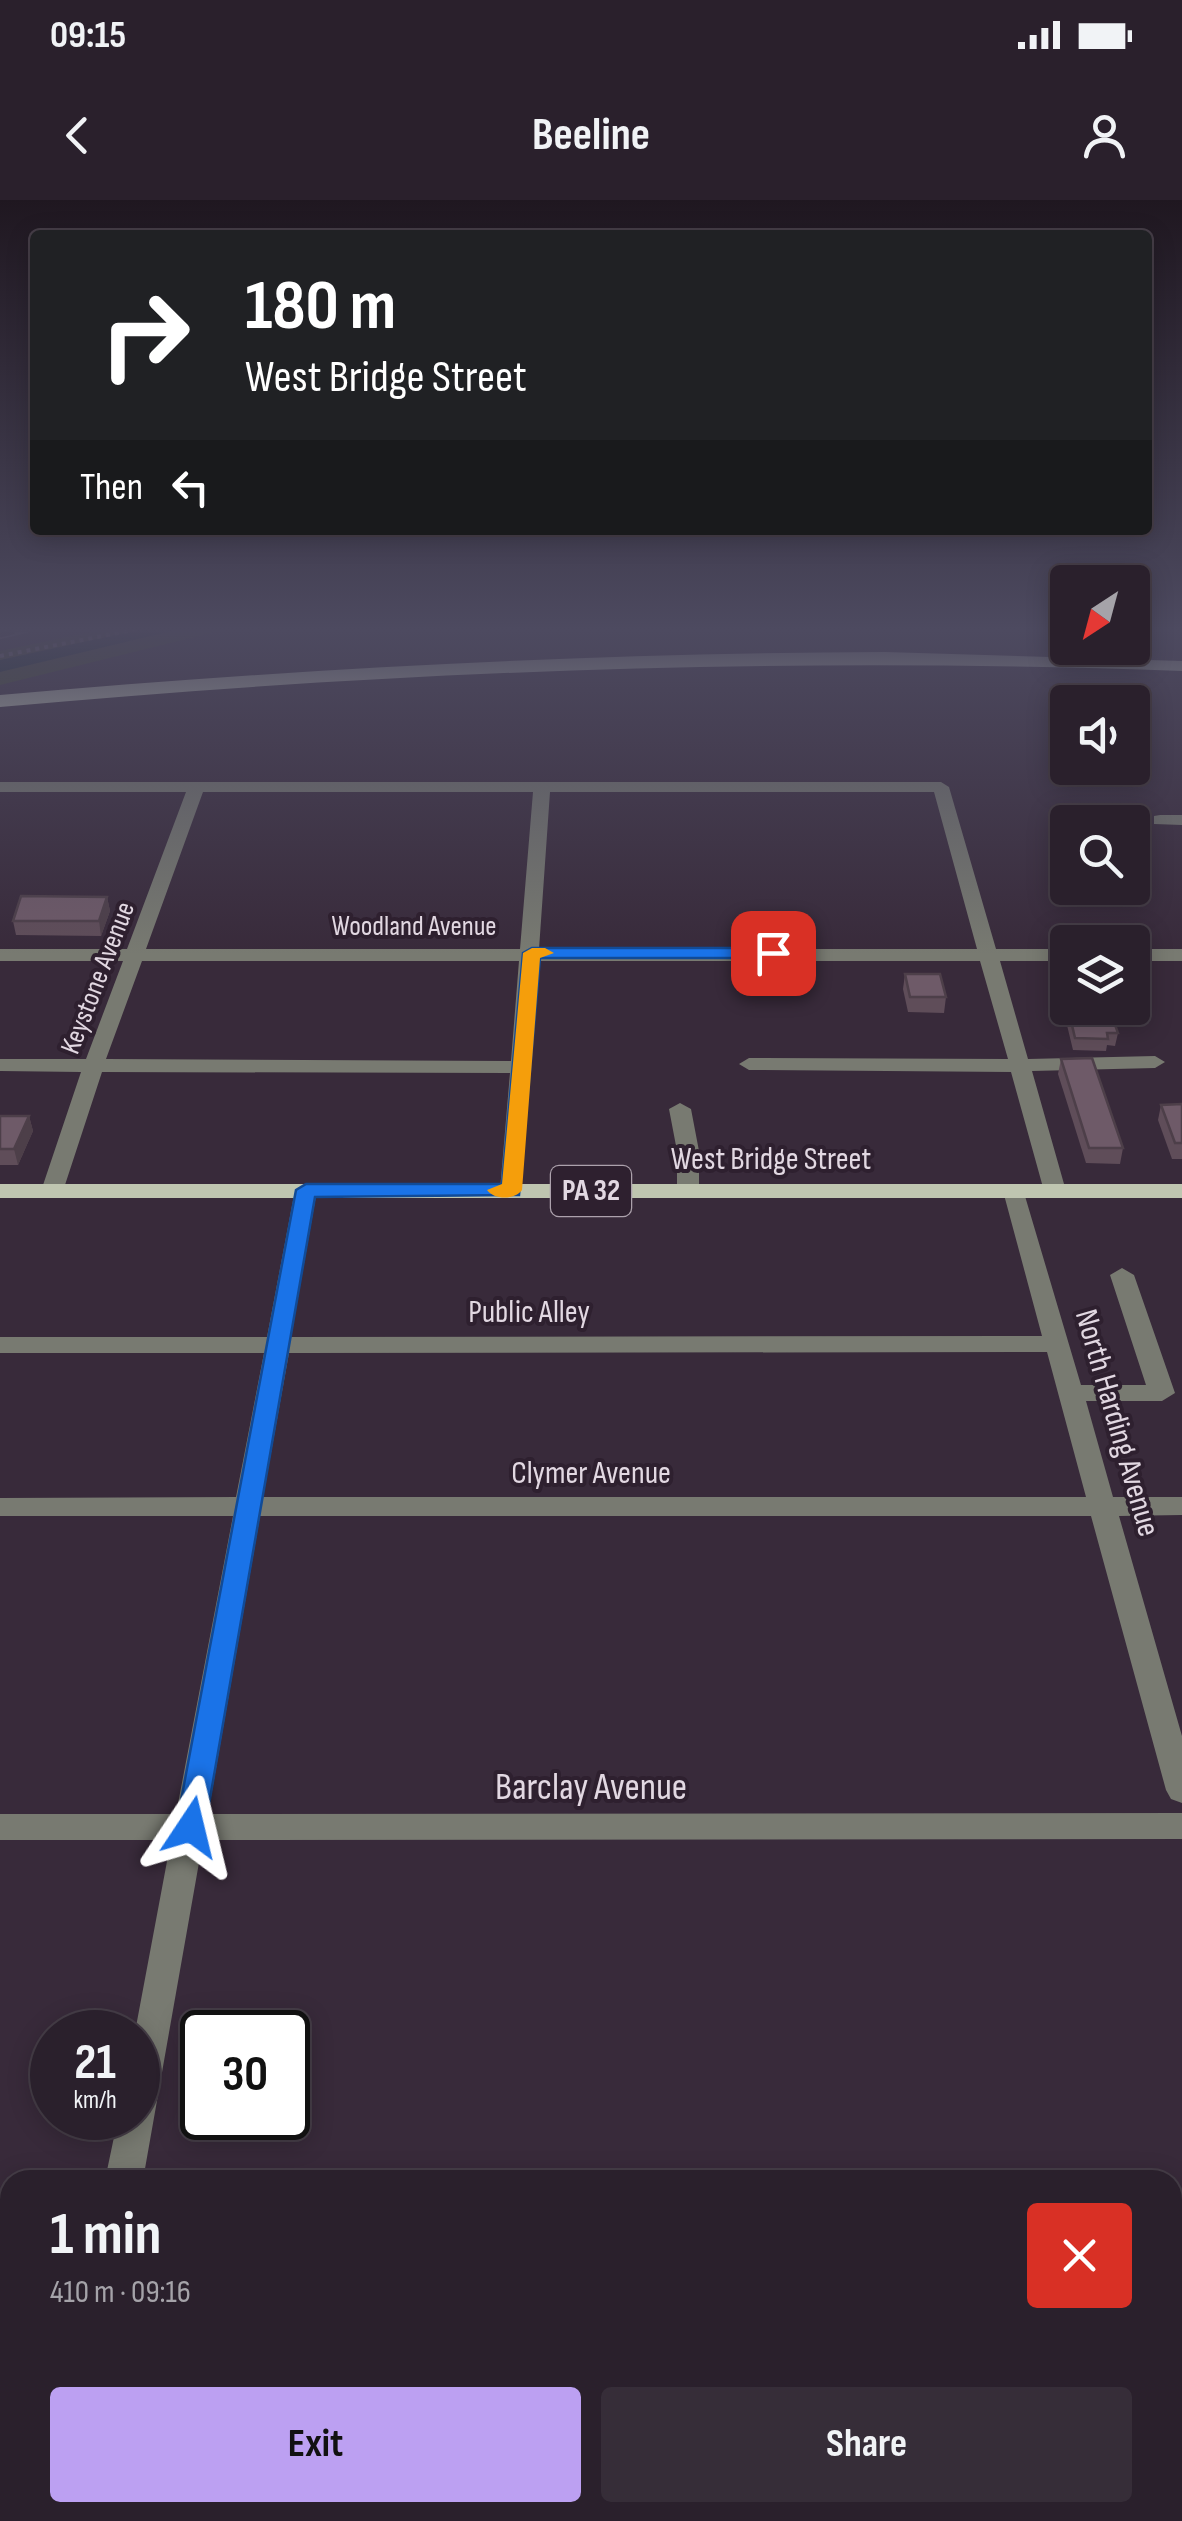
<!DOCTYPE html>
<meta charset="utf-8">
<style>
body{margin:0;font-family:"Sofia Sans Condensed",sans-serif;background:#362d38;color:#f1f3f6;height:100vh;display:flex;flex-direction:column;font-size:38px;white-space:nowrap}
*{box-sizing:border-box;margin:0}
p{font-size:32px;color:#a5a3a9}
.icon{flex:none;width:55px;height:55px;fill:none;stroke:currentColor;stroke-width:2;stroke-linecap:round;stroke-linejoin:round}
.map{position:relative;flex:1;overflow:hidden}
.side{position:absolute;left:0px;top:1970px;width:1182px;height:352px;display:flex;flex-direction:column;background:#2a202c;border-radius:30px 30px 0 0;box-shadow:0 5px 25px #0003,0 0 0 2px #463e48}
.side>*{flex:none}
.banner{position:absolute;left:30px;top:30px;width:1122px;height:305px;border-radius:10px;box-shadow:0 5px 25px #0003,0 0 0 2px #463e48;background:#202124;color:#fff;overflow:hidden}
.needle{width:65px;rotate:216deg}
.tools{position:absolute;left:1050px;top:365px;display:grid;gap:20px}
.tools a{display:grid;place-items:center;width:100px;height:100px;border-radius:10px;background:#2a202c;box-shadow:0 5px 25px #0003,0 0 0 2px #463e48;font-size:50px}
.speed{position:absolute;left:30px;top:1810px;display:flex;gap:20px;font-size:50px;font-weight:700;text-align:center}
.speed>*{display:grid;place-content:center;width:130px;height:130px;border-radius:50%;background:#2a202c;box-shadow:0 5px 25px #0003,0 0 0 2px #463e48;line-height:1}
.speed small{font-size:25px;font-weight:400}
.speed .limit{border:5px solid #111;border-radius:15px;background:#fff;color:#111}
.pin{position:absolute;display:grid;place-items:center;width:85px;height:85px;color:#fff;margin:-42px;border-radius:20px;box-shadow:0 5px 15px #0006}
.me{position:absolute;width:110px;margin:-55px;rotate:10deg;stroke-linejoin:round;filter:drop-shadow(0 0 8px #0008)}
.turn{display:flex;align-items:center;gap:35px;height:210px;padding:0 50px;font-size:45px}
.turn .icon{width:130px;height:130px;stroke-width:2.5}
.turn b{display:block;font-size:70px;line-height:85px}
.then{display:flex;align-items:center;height:95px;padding:0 50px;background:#0003;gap:20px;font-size:38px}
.round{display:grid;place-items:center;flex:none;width:105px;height:105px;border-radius:10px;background:#362d38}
.summary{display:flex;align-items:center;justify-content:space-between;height:170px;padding:0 50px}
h1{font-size:60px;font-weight:700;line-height:75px}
.action{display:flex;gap:20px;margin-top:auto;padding:20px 50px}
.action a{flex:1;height:115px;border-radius:10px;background:#bca0f2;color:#111;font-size:40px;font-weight:700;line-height:115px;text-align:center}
.action a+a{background:#362d38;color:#f1f3f6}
.status{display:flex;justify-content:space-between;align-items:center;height:70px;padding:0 50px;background:#2a202c;direction:ltr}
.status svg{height:28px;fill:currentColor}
header{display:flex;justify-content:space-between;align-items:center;height:130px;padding:0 50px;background:#2a202c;font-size:45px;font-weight:700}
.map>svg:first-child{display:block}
</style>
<div class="status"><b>09:15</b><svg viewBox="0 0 49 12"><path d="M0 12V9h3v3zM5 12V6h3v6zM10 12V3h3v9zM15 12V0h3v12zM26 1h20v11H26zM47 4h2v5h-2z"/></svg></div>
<header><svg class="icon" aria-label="back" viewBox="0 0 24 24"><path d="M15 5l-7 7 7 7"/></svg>Beeline<svg class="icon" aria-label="person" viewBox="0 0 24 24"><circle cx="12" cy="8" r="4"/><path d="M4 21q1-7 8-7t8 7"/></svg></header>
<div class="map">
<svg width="1182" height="2321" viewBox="0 0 1182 2321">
<rect width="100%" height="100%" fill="#382a3a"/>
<!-- green -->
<polygon fill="#3e4923" points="105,429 227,429 0,485 0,451"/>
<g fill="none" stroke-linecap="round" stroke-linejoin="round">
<!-- canal -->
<polygon fill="#002022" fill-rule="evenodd" points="143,429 180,429 0,472 0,460"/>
<!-- path -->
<polyline stroke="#877b88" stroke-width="4" stroke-dasharray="4 5" stroke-linecap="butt" points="0,456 138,429"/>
<!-- minor -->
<g fill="#787a71" fill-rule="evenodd">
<path d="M0,582H941L949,587L996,749H1068V761H1000L1028,859L1155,856L1165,862L1155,868L1032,871L1066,991L1055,998L1044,991L1011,872L749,870L739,864L749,858L1008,859L980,761H538L519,995L511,997L500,990L510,873L102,872L63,991L52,998L41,991L81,872L0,871V859H86L123,761H0V749H127L186,592H0ZM203,592H533L520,749H146ZM550,592H934L977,749H539ZM142,761H519L511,861L106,859Z"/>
<polygon points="1160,615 1182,615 1182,625 1154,624 1154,616"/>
<rect x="1132" y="749" width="50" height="12"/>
<polygon points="680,903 691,909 699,951 699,991 688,998 677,991 677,951 669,909"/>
<path d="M306,983L317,990L291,1137L1042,1136L1003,991L1006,986H1022L1081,1185H1146L1110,1075L1122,1068L1134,1075L1175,1193L1162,1201H1086L1113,1297H1182V1315L1119,1316L1182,1536V1603L1171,1599L1166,1590L1091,1316H260L208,1614L1182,1613V1639L203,1640L143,1980H105L118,1918H138L135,1832L171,1640H0V1614H176L233,1316H0V1298L236,1297L264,1153H0V1137H267L295,990ZM1047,1152L1086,1297H263L289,1153Z"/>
<rect x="1172" y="2096" width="10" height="40"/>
<rect x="0" y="2102" width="10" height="40"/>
<polygon points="41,2312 83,2312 81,2321 39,2321"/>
</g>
<!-- major -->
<rect fill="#bfc5b0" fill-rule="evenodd" x="0" y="984" width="1182" height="14"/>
<!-- highway -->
<path fill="#dbe2ca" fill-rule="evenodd" d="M885,452L1182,461V471C786,456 394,471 0,507V495C295,469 589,453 885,452Z"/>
<!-- rail casing -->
<g stroke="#908491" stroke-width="8">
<polyline id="rail" points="0,435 26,429"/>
</g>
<!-- rail -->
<use href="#rail" stroke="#2e202f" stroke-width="5" stroke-dasharray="15" stroke-linecap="butt"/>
</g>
<!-- wall -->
<g fill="#5f4d59">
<polygon points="107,697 110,711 101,736 16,735 13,721"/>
<polygon points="905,774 946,797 944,813 908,812 903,789"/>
<polygon points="1060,776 1118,833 1115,846 1107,845 1106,851 1073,850 1058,788"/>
<polygon points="1061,859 1123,948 1120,964 1086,963 1058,874"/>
<polygon points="1182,904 1182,959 1172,959 1158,920 1161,905"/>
<polygon points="0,916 29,916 33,931 18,965 0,965"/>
</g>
<!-- shaded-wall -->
<g fill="#4d3f49">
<polygon points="107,697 110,711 101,736 99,721"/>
<polygon points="29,916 33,931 18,965 14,949"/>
</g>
<!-- building -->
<g fill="#6e5a68" stroke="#4d3f49" stroke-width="2.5">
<polygon points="21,696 107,697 99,721 13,721"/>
<polygon points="905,774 940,774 946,797 910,797"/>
<polygon points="1060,776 1068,776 1068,806"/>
<polygon points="1068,808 1109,808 1118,833 1107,833 1108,839 1075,838"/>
<polygon points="1092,858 1123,948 1089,948 1061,859"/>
<polygon points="1182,904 1182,943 1175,943 1161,905"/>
<polygon points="0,916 29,916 14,949 0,949"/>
</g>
<!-- sky -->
<linearGradient id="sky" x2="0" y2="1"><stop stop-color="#1f1720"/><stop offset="0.57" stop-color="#4d4a60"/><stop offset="1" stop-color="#4d4a60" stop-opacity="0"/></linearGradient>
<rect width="1182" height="754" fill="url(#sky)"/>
<!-- route -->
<polygon fill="#1a73e8" stroke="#114b97" stroke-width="2.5" points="532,748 773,748 781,753 773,758 540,758 519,995 315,997 205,1627 201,1636 191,1639 181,1636 176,1627 296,990 306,984 502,984 523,753"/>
<!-- slow -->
<path fill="#f59e0b" d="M532,748H545L554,753L540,758L522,990C515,1000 494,1000 487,990L502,984L523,753Z"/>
<g text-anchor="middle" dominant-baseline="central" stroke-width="8" stroke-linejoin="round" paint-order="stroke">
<!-- far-street labels -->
<g font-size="28" fill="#e2d8e2" stroke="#2e202f">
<text x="414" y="726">Woodland Avenue</text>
<text transform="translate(98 778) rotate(-69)">Keystone Avenue</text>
</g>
<!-- shield labels -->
<rect fill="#2e202f" stroke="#aca1ac" stroke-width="2.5" x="551" y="966" width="80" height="50" rx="8"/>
<g font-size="30" font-weight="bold" fill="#e2d8e2">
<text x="591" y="991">PA 32</text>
</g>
<!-- street labels -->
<g font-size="32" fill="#e2d8e2" stroke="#2e202f">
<text x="771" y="959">West Bridge Street</text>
<text x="529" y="1112">Public Alley</text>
<text transform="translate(1117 1223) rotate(74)">North Harding Avenue</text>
<text x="591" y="1273">Clymer Avenue</text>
</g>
<!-- near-street labels -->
<g font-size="38" fill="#e2d8e2" stroke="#2e202f">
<text x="591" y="1587">Barclay Avenue</text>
</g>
</g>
</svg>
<div class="tools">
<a><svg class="needle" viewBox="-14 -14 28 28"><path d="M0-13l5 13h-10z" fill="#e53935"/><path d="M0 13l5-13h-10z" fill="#a5a3a9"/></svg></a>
<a><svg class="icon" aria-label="sound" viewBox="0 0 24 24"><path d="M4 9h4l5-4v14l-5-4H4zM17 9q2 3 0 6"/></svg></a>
<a><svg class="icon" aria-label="search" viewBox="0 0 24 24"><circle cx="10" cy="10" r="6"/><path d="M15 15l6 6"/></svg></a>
<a><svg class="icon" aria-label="layers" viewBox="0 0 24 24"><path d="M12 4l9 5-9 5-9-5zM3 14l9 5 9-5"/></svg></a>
</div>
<div class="speed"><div>21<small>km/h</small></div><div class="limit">30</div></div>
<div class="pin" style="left:773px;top:753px;background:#d93025"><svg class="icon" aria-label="arrive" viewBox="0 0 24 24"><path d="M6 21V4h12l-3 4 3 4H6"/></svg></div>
<svg class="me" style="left:191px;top:1627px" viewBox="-20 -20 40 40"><path d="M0-17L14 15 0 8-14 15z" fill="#1a73e8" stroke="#fff" stroke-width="4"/></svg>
<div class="banner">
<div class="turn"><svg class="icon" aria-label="right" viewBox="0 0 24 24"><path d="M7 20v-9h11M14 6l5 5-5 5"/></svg><div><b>180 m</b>West Bridge Street</div></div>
<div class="then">Then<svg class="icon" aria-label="left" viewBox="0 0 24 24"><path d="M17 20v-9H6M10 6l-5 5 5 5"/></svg></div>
</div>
<section class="side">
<div class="summary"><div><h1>1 min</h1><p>410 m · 09:16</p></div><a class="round" style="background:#d93025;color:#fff"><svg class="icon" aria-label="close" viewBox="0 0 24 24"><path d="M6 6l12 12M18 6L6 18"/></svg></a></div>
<div class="action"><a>Exit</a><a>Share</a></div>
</section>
</div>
